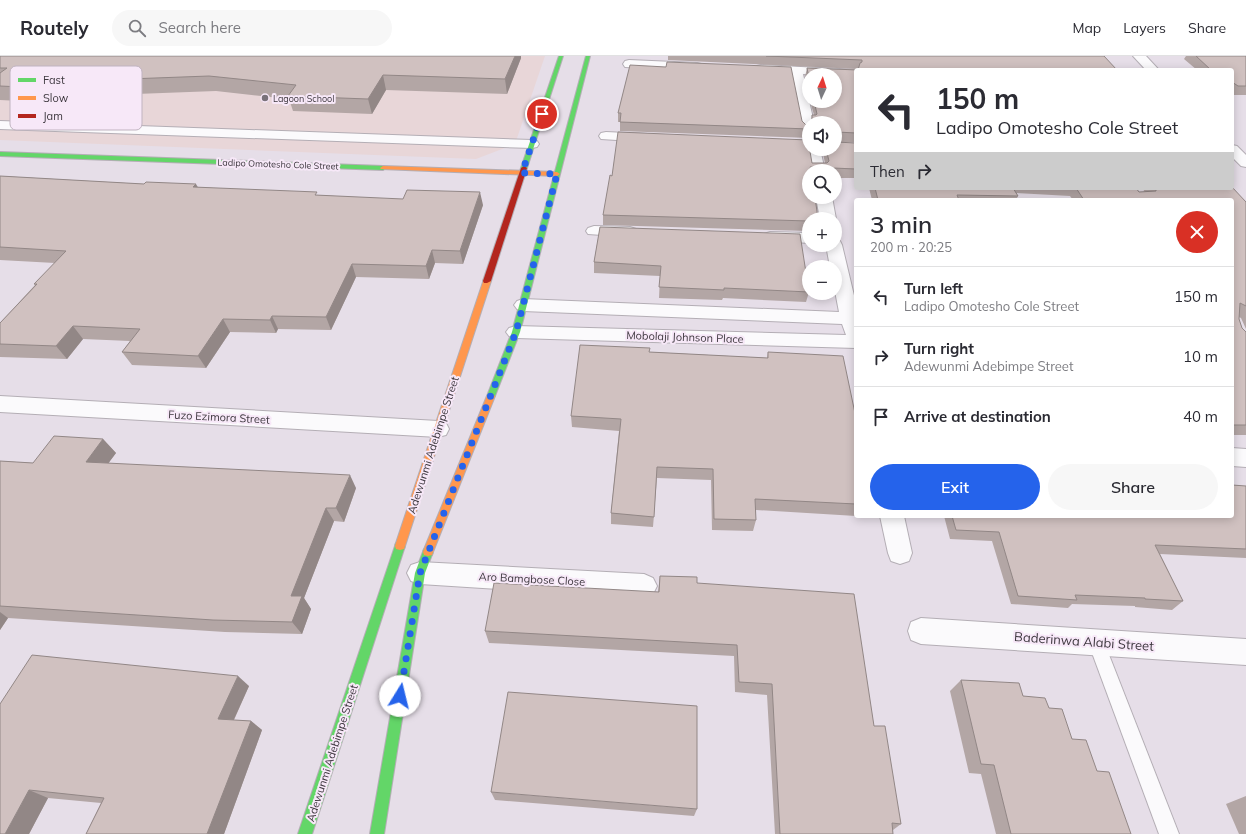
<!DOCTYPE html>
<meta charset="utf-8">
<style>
body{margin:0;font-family:Mulish,sans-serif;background:#f7f7f7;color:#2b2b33;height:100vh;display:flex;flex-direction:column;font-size:15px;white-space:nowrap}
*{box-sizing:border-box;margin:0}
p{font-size:13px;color:#7c7c81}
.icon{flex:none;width:22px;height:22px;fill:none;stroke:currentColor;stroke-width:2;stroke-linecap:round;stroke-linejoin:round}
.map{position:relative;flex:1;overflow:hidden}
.panel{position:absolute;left:854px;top:142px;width:380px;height:320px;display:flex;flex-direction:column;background:#fff;border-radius:4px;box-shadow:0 2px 10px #0003}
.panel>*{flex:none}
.top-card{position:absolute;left:854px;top:12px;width:380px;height:122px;border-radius:4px;box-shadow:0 2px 10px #0003;background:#fff;color:#2b2b33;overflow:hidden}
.needle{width:26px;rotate:4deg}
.controls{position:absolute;left:802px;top:12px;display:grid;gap:8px}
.controls a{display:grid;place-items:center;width:40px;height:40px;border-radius:50%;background:#fff;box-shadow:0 2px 10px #0003;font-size:20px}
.pin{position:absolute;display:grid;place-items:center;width:34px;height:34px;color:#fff;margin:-17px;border:2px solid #fff;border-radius:50%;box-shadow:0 1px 4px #0007}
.me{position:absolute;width:44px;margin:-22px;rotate:9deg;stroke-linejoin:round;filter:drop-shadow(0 0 3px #0008)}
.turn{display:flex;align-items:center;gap:14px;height:84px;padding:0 16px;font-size:18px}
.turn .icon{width:52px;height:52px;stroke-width:2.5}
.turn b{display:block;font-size:28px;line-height:34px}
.then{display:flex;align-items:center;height:38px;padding:0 16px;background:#0003;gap:8px;font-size:15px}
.round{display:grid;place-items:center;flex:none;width:42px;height:42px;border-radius:21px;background:#f7f7f7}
.headline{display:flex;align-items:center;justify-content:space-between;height:68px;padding:0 16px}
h1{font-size:24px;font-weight:600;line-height:30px}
.cta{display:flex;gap:8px;margin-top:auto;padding:8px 16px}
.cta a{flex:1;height:46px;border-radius:24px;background:#2563eb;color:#fff;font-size:16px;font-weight:600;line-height:46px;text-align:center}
.cta a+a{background:#f7f7f7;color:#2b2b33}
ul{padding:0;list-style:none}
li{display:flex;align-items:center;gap:12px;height:60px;padding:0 16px;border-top:1px solid #e1e1e2}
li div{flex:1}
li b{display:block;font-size:15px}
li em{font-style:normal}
header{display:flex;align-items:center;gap:24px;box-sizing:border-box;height:56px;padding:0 20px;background:#fff;border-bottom:1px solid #e1e1e2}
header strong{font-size:19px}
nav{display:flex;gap:22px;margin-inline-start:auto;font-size:14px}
.search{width:280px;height:36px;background:#f7f7f7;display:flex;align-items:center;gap:10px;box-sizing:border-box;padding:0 14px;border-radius:22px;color:#7c7c81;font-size:15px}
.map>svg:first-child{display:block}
</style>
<header>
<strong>Routely</strong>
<div class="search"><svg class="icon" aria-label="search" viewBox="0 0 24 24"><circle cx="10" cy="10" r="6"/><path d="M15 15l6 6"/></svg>Search here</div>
<nav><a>Map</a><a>Layers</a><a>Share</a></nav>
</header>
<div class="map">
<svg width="1246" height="778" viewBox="0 0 1246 778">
<rect width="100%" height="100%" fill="#e6dee8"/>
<!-- industrial -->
<polygon fill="#e8d6d8" points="0,0 545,0 515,88 476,103 0,84"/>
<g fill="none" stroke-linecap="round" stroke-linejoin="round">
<!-- lane casing -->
<g stroke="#b4aeb5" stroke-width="2">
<polygon id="lane" points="1096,578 1102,581 1104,586 1179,778 1159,778 1088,586 1090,581"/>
</g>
<!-- street casing -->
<g stroke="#b4aeb5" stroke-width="2">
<g id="street">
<polygon points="1133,0 1146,0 1159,14 1146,14"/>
<polygon points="629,4 697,7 701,8 703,11 701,14 697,15 625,11 623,8 625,5"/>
<polygon points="761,9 859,14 856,14 856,21 803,18 814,67 809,67 809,78 804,77 802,74 791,18 757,16 755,13 757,10"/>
<polygon points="0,65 532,84 537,85 539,88 537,91 532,92 0,73"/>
<polygon points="606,76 648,78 653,79 655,82 653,85 648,86 601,83 599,80 601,77"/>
<polygon points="1232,89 1237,90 1246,99 1246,111 1241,110 1232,101"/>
<polygon points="809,90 809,93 820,93 825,115 811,115 806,93"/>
<polygon points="816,141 832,141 836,163 835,164 835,163 820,163"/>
<polygon points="594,170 630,171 636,173 638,176 636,179 630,181 588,178 586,175 588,172"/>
<polygon points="770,176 809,177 809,187 764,184 762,181 764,178"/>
<polygon points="835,184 840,185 842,189 856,248 856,292 516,282 509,280 506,276 509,272 516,270 846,279 842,268 523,255 517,253 514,249 517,245 523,243 839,256 835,235 835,211 830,211 826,189 835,189"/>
<polygon points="0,340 438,365 446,367 449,373 446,379 438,381 0,356"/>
<polygon points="1232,392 1246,393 1246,411 1232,410"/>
<polygon points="880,460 904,460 912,497 909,505 900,508 891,505 888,497"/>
<polygon points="420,506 644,518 653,522 657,530 653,538 644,542 420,528 411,525 407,517 411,509"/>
<polygon points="921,562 1246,583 1246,609 921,588 911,584 908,575 911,566"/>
</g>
</g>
<!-- fast casing -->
<g stroke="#b4aeb5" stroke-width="2">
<g id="fast">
<polygon points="559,0 563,0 527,112 522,113 521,112"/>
<polygon points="586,0 590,0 520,276 495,340 491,343 487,340 512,276"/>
<polygon points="0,96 383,110 386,112 383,114 0,100"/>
<polygon points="400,486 404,487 405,490 312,778 298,778 395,490 396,487"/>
<polygon points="428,492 432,493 433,496 425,517 384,778 370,778 415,517 424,493"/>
</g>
</g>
<!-- slow casing -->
<g stroke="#b4aeb5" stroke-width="2">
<g id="slow">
<polygon points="383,110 557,116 560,118 557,120 381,113 380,112"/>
<polygon points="484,223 487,223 491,225 405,490 404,493 400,494 396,493 395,490"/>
<polygon points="491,337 495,340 433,496 432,499 428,500 424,499 423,496 487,340"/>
</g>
</g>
<!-- jam casing -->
<g stroke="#b4aeb5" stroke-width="2">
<polygon id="jam" points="524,110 527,112 491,225 487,227 484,227 483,225 521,112"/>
</g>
<!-- lane -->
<use href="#lane" fill="#fbfafc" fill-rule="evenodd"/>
<!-- street -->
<use href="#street" fill="#fbfafc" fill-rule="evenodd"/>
<!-- fast -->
<use href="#fast" fill="#63d668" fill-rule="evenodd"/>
<!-- slow -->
<use href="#slow" fill="#ff974d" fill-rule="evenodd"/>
<!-- jam -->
<use href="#jam" fill="#b3261e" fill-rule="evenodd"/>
</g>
<!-- wall -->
<g fill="#b3a6a5">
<polygon points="0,0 521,2 507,38 386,34 372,58 293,55 289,43 216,35 109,39 98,49 0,44"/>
<polygon points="668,0 1104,0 856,14 856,86 835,86 835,67 811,67 812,59 814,59 810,45 835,45 809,19 809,38 805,21 807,12 858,14 858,13 668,4"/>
<polygon points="1186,0 1246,0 1246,39 1232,39 1232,14 1197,14 1184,3"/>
<polygon points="618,57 802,65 806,69 809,70 809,82 620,75 620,66 618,66"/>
<polygon points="856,87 856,122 835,122 835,115 809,115 809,175 603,169 603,159 812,107 825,107 822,93 835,93"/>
<polygon points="0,120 198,131 318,139 483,149 463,208 435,207 429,223 356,221 331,274 278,273 276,277 230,276 206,312 132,309 122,296 130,285 83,283 67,303 0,301 0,267 35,229 34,228 55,207 0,204"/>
<polygon points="869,132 1136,132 1139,136 1145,136 1142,132 1232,132 1246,146 1246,273 1241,262 1239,261 1239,263 1242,272 1246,276 1246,379 1232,379 1232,144 1073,144 1070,140 1016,137 1018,140 1016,144 872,144"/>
<polygon points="600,171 809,236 806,246 723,242 722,244 659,242 660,220 594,217 594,206"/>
<polygon points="649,296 767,302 768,296 856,362 856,460 756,454 756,464 753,475 712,474 711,424 657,422 653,471 611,468 611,457 619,375 572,371 571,360"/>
<polygon points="103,383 116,397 108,407 356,432 344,466 334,465 304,542 311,553 302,578 225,576 8,562 0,574 0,405 33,407"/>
<polygon points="1246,430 1246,502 1160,498 1183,545 1172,554 1135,551 1135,550 1072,548 1068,552 1011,548 992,485 950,483 944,460 1232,460"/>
<polygon points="660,520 697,527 874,670 901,768 893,774 893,778 775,778 767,639 735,636 734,600 489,587 485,575 658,536"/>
<polygon points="961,624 1023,640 1049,652 1072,683 1097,715 1131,778 996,778 981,718 969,717 950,635"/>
<polygon points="249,630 234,664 251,665 262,674 224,778 86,778 101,747 48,742 29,778 0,648"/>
<polygon points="491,736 697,753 694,760 495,744"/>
<polygon points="1246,740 1246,778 1239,778 1226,748"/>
</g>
<!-- shaded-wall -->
<g fill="#928786">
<polygon points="515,0 521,0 521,2 507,38 505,23"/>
<polygon points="383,19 386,34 372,58 368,43"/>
<polygon points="101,24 109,39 98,49 89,34"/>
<polygon points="196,128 203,140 193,131"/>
<polygon points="480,136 483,149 463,208 460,195"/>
<polygon points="432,194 435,207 429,223 426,210"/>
<polygon points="352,208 356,221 331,274 326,261"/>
<polygon points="272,260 278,273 276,277 270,264"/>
<polygon points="223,263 230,276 206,312 198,300"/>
<polygon points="73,270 83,283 67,303 56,290"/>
<polygon points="103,383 116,397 99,420 86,406"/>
<polygon points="350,419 356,432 344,466 336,452"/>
<polygon points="326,452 334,465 304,542 311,553 302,578 292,566 291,540"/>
<polygon points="0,556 8,562 0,574"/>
<polygon points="238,620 249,630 230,672 218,663"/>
<polygon points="251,665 262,674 224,778 207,778"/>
<polygon points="29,734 48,742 29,778 5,778"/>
</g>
<!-- building -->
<g fill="#d0c1c0" stroke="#928786">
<polygon points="0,0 515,0 505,23 383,19 368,43 288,40 296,29 209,20 101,24 89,34 0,30 0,17 7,12 0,12"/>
<polygon points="766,0 1104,0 1117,14 856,14 856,77 837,76 836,82 835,82 835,67 812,67 812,59 816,59 817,58 814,45 835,45 835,19 809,19 809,22 807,12 858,14 860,7 862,6 862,4"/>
<polygon points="1196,0 1246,0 1246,30 1238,30 1232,26 1232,14 1211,14"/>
<polygon points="667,6 791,11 802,65 806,69 809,70 809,73 620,66 621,57 618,57 630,9 666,11"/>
<polygon points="618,76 808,84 812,107 827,107 829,105 826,93 835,93 835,86 856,87 856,113 810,111 811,115 809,115 809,141 815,141 818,163 809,163 809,165 603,159 610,119 612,120"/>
<polygon points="0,120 144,128 146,126 196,128 193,131 317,136 315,139 403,143 407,134 480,136 460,195 432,194 426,210 352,208 326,261 272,260 270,264 223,263 198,300 122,296 140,273 73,270 56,290 0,288 0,267 37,228 34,228 66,195 0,191"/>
<polygon points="1232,131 1246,146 1246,250 1240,247 1239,263 1242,272 1246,276 1246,369 1232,369 1232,144 1084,144 1076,132 1136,132 1139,136 1156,135 1156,133 1155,132 1232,132"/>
<polygon points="875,132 1013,132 1018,140 957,139 959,144 878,144"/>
<polygon points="600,171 800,178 809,236 724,232 724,234 659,231 661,210 594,206"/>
<polygon points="580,289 650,292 649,296 768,302 768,296 843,300 856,362 856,448 755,443 756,464 714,463 713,413 657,411 654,461 611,457 621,363 571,360"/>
<polygon points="54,380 103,383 86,406 350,419 336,452 326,452 291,540 302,540 292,566 213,564 0,550 0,405 33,407"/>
<polygon points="1232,429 1246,430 1246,493 1155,489 1183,545 1145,543 1145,542 1075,539 1077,544 1018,540 999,476 956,474 952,460 1232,460"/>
<polygon points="660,520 697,521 697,527 854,538 874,670 885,670 901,768 892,767 893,778 780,778 772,628 739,626 737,589 485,575 494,527 659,536"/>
<polygon points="32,599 238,620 218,663 251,665 207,778 86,778 104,742 29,734 5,778 0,778 0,648"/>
<polygon points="961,624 1019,627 1023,640 1045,642 1049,652 1062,653 1072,683 1086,684 1097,715 1109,716 1131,778 1011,778 994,709 981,708"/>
<polygon points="508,636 697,650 697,753 491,736"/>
</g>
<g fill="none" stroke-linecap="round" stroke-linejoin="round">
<!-- route -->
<polyline stroke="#2563eb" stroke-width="7" stroke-dasharray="0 12.6" points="400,640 420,517 516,276 557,118 522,117 542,58"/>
</g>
<!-- markers -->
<circle fill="#79727a" stroke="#f7e8f8" stroke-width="1.5" cx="265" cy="42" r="4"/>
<g text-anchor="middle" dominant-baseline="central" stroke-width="4" stroke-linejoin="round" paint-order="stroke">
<!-- far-poi labels -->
<g font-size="9" fill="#3e383f" stroke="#f7e8f8" text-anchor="start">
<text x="273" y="42">Lagoon School</text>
</g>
<!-- far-street labels -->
<g font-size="9" fill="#3e383f" stroke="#f7e8f8">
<text transform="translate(278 108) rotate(2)">Ladipo Omotesho Cole Street</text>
</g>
<!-- street labels -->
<g font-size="11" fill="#3e383f" stroke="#f7e8f8">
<text transform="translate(685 281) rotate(2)">Mobolaji Johnson Place</text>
<text transform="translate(219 361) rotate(3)">Fuzo Ezimora Street</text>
<text transform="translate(433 389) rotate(-72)">Adewunmi Adebimpe Street</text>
<text transform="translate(532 523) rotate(3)">Aro Bamgbose Close</text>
<text transform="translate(332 697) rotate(-72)">Adewunmi Adebimpe Street</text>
</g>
<!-- near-street labels -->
<g font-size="13" fill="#3e383f" stroke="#f7e8f8">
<text transform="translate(1084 585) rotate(4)">Baderinwa Alabi Street</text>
</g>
</g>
<!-- legend -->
<rect x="10" y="10" width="132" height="64" rx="6" fill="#f7e8f8" stroke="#c0b3c0" stroke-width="1"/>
<rect x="18" y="22" width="18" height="4" fill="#63d668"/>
<rect x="18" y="40" width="18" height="4" fill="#ff974d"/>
<rect x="18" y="58" width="18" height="4" fill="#b3261e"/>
<g font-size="11" fill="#3e383f">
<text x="43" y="28">Fast</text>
<text x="43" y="46">Slow</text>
<text x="43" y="64">Jam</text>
</g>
</svg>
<div class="controls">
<a><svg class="needle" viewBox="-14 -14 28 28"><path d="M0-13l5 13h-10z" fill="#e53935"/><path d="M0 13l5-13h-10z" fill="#7c7c81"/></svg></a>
<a><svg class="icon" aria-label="sound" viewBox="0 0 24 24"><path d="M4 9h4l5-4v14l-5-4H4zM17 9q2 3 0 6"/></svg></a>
<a><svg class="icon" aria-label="search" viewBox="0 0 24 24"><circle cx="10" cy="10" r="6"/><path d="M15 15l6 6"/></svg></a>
<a>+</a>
<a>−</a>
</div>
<div class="pin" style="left:542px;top:58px;background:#d93025"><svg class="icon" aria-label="arrive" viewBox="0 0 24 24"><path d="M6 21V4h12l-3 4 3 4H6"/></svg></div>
<svg class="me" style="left:400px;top:640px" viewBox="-20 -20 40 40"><circle r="19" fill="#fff"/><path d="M0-13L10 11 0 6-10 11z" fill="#2563eb"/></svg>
<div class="top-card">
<div class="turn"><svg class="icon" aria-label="left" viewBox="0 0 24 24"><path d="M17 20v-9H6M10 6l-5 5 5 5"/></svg><div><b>150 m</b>Ladipo Omotesho Cole Street</div></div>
<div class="then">Then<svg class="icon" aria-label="right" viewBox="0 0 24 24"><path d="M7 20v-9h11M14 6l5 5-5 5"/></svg></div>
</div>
<section class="panel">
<div class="headline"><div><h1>3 min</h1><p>200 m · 20:25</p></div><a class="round" style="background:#d93025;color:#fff"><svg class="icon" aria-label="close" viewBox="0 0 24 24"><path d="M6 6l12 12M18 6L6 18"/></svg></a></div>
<ul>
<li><svg class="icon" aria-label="left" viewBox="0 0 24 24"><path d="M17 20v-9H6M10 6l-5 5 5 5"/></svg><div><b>Turn left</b><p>Ladipo Omotesho Cole Street</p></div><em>150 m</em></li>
<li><svg class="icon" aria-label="right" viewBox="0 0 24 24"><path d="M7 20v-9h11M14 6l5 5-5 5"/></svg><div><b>Turn right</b><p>Adewunmi Adebimpe Street</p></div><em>10 m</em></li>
<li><svg class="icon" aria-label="arrive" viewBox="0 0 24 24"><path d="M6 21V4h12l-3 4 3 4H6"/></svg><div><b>Arrive at destination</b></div><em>40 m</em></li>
</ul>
<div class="cta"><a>Exit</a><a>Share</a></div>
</section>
</div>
